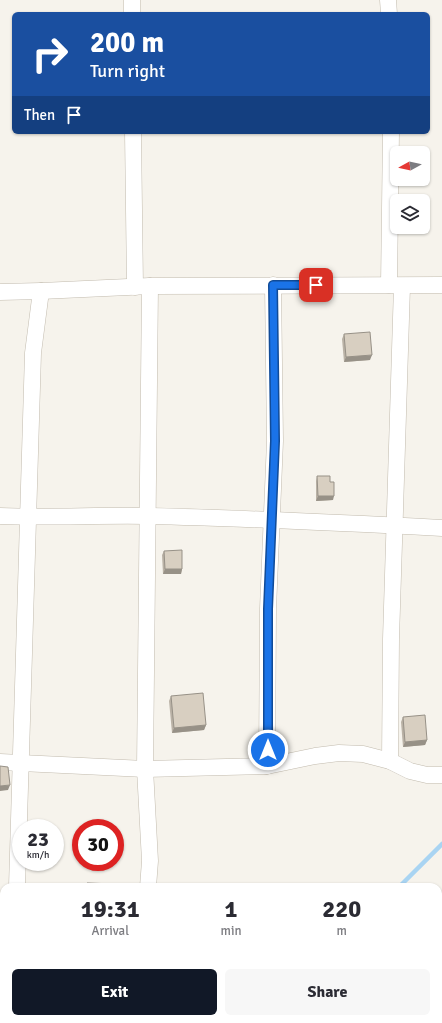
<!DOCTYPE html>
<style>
body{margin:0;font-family:Signika,sans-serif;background:#f7f7f7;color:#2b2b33;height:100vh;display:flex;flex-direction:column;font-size:15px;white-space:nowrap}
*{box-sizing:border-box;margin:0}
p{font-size:13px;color:#7c7c81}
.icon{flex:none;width:22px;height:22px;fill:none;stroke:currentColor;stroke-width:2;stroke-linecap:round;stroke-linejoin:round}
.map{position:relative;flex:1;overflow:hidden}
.panel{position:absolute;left:0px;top:883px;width:442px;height:140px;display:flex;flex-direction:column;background:#fff;border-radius:12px 12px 0 0;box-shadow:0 1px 3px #0004}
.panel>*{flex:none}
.hud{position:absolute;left:12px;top:12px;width:418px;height:122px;border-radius:6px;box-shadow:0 1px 3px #0004;background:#1a4fa0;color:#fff;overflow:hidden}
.needle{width:26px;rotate:262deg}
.fabs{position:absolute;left:390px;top:146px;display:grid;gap:8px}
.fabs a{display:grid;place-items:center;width:40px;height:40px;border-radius:6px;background:#fff;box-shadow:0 1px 3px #0004;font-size:20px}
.speed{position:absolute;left:12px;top:819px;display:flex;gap:8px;font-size:20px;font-weight:700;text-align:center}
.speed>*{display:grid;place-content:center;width:52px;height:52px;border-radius:50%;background:#fff;box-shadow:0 1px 3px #0004;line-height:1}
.speed small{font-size:10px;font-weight:400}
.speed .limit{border:6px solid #d22;background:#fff;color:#111}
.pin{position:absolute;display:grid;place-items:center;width:34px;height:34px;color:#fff;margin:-17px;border-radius:8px;box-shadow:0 2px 6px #0006}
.me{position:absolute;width:44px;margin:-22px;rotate:0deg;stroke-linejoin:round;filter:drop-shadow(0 0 3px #0008)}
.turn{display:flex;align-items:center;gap:14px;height:84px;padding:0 12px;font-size:18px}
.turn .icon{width:52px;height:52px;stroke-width:2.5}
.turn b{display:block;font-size:28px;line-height:34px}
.then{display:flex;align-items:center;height:38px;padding:0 12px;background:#0003;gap:8px;font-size:15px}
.eta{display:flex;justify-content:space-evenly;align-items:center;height:68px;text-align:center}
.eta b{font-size:24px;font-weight:700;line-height:28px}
.button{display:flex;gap:8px;margin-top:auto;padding:8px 12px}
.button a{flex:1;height:46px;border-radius:6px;background:#111827;color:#fff;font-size:16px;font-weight:700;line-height:46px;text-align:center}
.button a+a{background:#f7f7f7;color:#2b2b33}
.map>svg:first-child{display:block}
</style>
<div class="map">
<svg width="442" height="1023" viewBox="0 0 442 1023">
<rect width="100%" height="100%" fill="#f6f3ec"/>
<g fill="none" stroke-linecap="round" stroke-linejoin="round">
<!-- stream -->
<g stroke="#a9d4f2" stroke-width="4.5">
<polyline points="399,887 442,844"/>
<polyline points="267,1023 271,1019"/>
</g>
<!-- minor casing -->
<g stroke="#c2bbae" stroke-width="17">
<g id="minor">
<polyline points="388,0 389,14"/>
<polyline points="132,14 132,0"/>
<polyline points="133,132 135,287"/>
<polyline points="389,285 391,132"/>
<polyline points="0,292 41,291 150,286 442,285"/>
<path d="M0,516C49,518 99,515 148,516C246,518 344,523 442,528"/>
<polyline points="390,761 391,639 402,286"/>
<polyline points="0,762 145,769 267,766 315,756 339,753 363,754 390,761 410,771 427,775 442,775"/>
<polyline points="267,766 268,609 275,441 273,285"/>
<polyline points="17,887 33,353 41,291"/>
<polyline points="148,887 150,861 145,769 150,286"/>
<polyline points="0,1004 4,1004"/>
<polyline points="438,1011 442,1011"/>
<polyline points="15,1023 15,1019"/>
<polyline points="341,1023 376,1019"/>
</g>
</g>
<!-- minor -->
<use href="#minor" stroke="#fff" stroke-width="16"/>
</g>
<!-- wall -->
<g fill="#bab2a6">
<polygon points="344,334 370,360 344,362 342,339"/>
<polygon points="317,476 330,482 333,500 316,501 316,481"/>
<polygon points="164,551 182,569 181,574 163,574 162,555"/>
<polygon points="171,696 206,725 204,730 172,733 169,701"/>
<polygon points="403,717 427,740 425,745 403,747 401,722"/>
<rect x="194" y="1019" width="27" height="4"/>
</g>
<!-- shaded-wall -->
<g fill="#979187">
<polygon points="372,355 370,360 344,362 346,357"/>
<polygon points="318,496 334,496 333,500 316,501"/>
<polygon points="165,569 182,569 181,574 163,574"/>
<polygon points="206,725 204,730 172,733 174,728"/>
<polygon points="427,740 425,745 403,747 405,742"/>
<polygon points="10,785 8,790 0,791 0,786"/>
</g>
<!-- building -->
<g fill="#d8cfc1" stroke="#979187">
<polygon points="370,332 372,355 346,357 344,334"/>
<polygon points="317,476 330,476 330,482 334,482 334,496 318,496"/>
<polygon points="182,550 182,569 165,569 164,551"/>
<polygon points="203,693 206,725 174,728 171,696"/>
<polygon points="425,715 427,740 405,742 403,717"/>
<polygon points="0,766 8,767 10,785 0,786"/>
<polygon points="87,883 115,884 115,887 87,887"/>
<rect x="150" y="1019" width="18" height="4"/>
<rect x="195" y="1019" width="26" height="4"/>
<polygon points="389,1019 416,1019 416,1023 390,1023"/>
</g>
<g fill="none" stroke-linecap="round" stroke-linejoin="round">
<!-- route casing -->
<g stroke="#114b97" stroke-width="10">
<polyline id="route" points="268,750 268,609 275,441 273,285 316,285"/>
</g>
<!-- route -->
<use href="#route" stroke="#1a73e8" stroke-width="7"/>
</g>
</svg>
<div class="fabs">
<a><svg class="needle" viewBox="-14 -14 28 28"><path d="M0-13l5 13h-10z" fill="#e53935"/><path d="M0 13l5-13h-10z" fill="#7c7c81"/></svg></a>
<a><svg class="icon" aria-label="layers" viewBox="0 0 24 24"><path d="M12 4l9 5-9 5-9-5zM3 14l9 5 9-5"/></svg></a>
</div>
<div class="speed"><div>23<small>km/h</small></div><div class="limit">30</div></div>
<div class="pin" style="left:316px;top:285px;background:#d93025"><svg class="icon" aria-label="arrive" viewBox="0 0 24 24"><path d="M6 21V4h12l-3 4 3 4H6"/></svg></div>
<svg class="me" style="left:268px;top:750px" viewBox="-20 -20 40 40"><circle r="17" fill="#1a73e8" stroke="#fff" stroke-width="3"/><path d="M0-11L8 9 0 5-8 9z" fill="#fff"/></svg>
<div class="hud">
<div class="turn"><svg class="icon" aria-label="right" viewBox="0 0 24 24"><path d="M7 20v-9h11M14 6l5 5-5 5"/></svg><div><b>200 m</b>Turn right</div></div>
<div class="then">Then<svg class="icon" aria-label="arrive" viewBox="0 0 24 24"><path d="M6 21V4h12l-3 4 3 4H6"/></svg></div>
</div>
<section class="panel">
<div class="eta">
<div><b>19:31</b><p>Arrival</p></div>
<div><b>1</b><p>min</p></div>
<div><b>220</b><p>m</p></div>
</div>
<div class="button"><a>Exit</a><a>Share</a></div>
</section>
</div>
